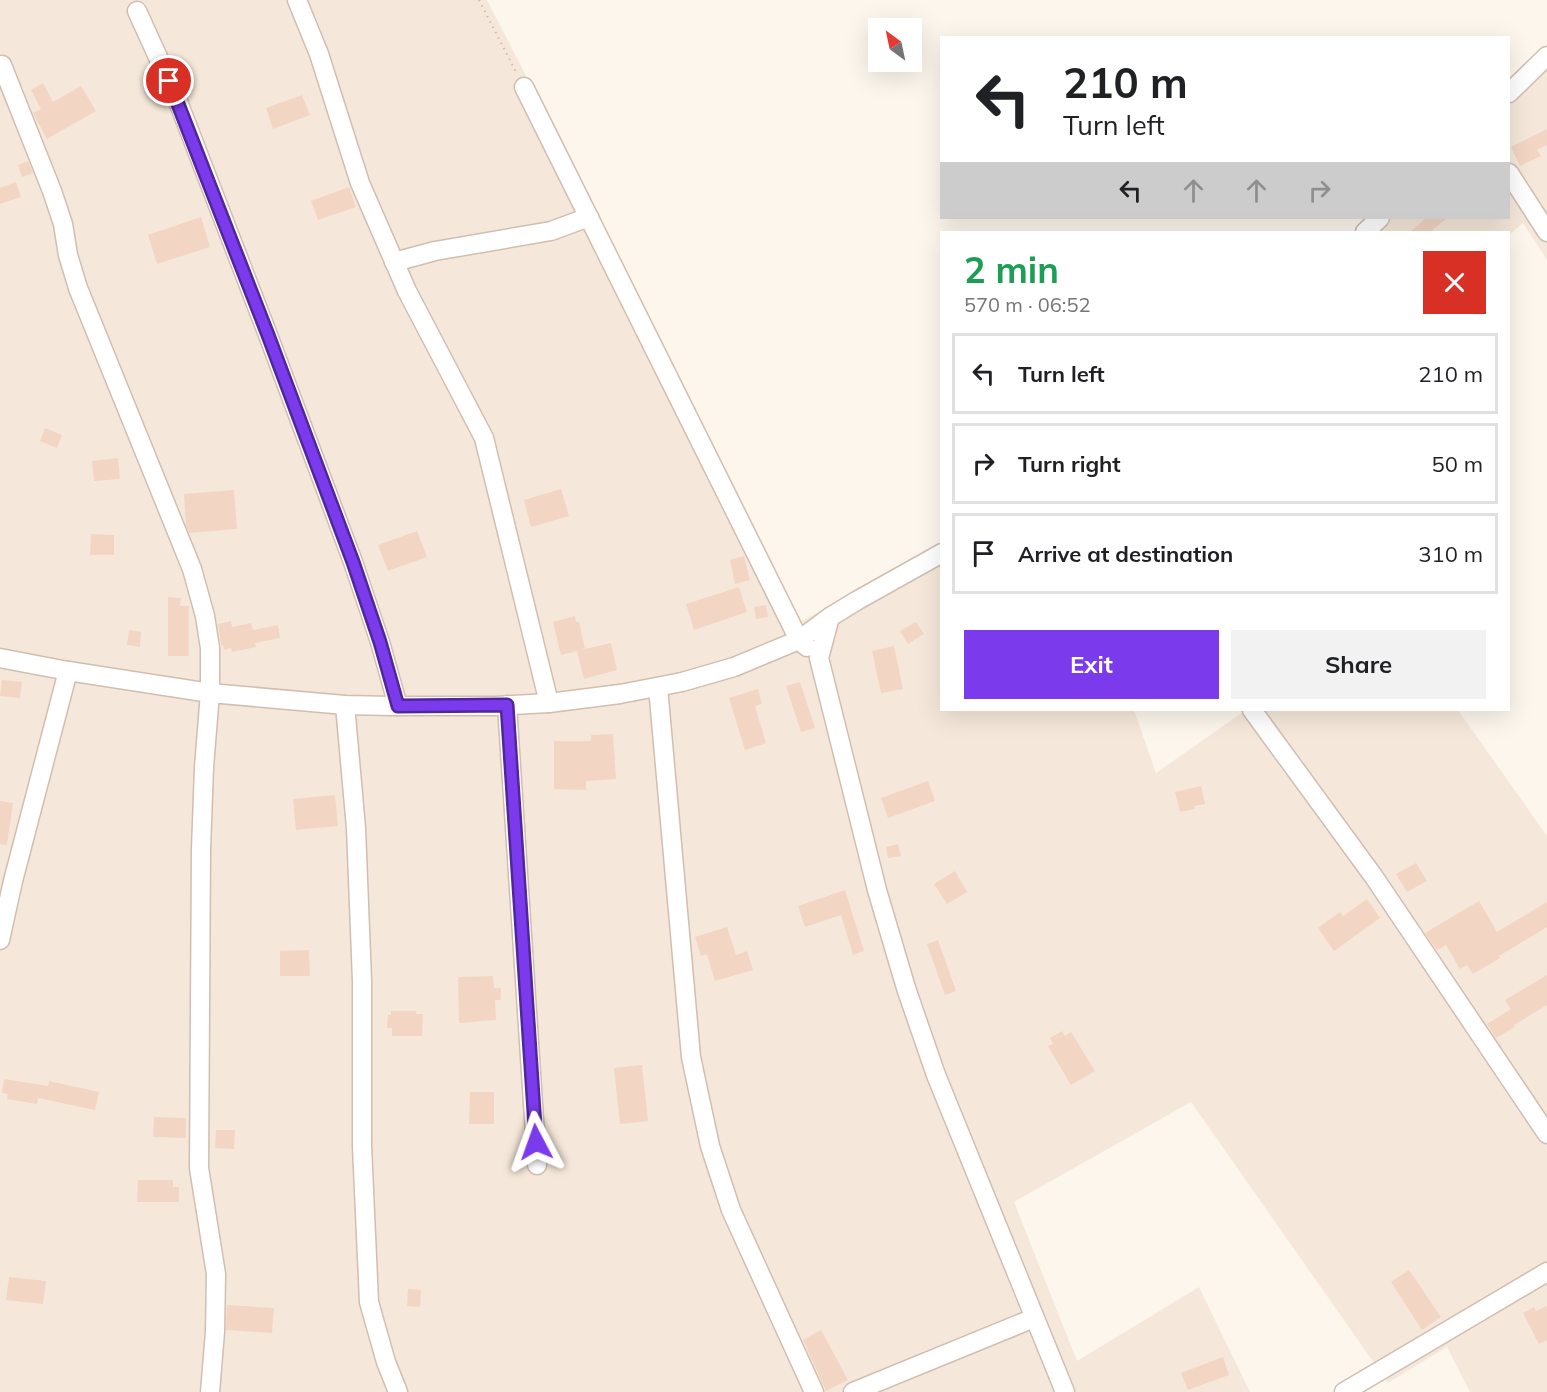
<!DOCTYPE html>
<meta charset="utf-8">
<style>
body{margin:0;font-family:Mulish,sans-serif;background:#f2f2f2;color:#202124;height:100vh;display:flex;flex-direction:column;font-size:22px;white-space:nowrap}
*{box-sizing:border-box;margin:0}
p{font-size:20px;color:#757577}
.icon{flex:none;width:33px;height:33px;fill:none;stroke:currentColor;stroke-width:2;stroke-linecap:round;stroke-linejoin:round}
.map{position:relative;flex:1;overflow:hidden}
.sheet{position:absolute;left:940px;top:231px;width:570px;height:480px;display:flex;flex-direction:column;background:#fff;border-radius:0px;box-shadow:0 6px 24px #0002}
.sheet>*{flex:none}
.top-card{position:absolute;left:940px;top:36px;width:570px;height:183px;border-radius:0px;box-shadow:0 6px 24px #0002;background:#fff;color:#202124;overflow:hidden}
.needle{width:39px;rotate:327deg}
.controls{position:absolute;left:868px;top:18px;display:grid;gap:12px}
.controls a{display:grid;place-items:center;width:54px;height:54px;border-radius:0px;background:#fff;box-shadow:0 6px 24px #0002;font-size:30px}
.pin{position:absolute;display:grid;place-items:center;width:51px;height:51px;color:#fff;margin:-26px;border:3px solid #fff;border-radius:50%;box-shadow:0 2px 6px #0007}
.me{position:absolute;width:66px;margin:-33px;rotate:356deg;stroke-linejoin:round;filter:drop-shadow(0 0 4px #0008)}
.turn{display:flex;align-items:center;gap:21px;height:126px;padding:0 24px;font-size:27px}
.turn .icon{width:78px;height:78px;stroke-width:2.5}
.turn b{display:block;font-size:42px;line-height:51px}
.lanes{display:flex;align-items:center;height:57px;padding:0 24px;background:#0003;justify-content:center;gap:30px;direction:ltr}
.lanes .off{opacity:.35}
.round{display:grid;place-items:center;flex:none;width:63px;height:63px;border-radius:0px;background:#f2f2f2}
.overview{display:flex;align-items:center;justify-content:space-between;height:102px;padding:0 24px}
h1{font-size:36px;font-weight:700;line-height:45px;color:#1e9e55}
.primary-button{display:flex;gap:12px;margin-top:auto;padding:12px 24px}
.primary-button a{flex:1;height:69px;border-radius:0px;background:#7c3aed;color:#fff;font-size:24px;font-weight:700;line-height:69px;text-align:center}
.primary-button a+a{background:#f2f2f2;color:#202124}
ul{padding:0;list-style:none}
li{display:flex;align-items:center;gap:18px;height:81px;margin:0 12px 9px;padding:0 12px;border:3px solid #e0e0e0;border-radius:0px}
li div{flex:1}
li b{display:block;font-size:22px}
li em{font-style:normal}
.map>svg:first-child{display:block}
</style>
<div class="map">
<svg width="1547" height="1392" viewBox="0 0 1547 1392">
<rect width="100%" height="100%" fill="#fdf6ec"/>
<!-- residential -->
<g fill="#f5e8da">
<polygon points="0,0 487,0 535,93 799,622 886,579 942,546 942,710 1134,710 1156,773 1246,710 1458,710 1547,836 1547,1392 1470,1392 1447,1347 1388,1383 1191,1102 1014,1202 1077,1361 1199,1287 1250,1392 0,1392"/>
<polygon points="1547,49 1547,260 1523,223 1509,235 1509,232 1358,232 1374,218 1509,218 1509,86"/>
</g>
<!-- building -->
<g fill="#f3d5c3">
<polygon points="43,83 53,102 81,86 96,111 47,139 33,113 41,109 31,90"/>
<polygon points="302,95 310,115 273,129 266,108"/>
<polygon points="1547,129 1547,145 1537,150 1541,156 1520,166 1511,147"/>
<polygon points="28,161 33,173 22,177 18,165"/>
<polygon points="16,182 21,197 0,204 0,188"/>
<polygon points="349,187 356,207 318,220 311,201"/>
<polygon points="201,217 210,247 157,264 148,235"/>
<polygon points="1426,218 1447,218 1430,232 1410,232"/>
<polygon points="45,428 62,435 57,448 40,441"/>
<polygon points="118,458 120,479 94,481 92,461"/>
<polygon points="561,489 569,516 531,527 524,500"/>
<polygon points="234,490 237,529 189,533 186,525 184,494"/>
<polygon points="417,531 427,557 388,571 378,545"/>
<polygon points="91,534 114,535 114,555 90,555"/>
<polygon points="744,556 750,580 735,584 730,560"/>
<polygon points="739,587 747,612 694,630 686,604"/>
<polygon points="168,597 181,598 180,606 189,606 189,656 168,656"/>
<polygon points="766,605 768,617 756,619 754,607"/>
<polygon points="575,616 576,622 579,622 585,649 561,655 553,622"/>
<polygon points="231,621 232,627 251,623 253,630 278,625 280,638 255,643 256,647 232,652 231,648 224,650 223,645 221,645 218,624"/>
<polygon points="916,622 924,634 908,644 900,631"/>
<polygon points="129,630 141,632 140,647 127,645"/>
<polygon points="611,643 617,670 584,679 577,651"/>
<polygon points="894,646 903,689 881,693 872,651"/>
<polygon points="2,680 22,682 20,698 0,696"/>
<polygon points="800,682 815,728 801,732 786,686"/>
<polygon points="758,689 762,704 755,706 766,743 745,750 729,698"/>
<polygon points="613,734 616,779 586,781 586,790 554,789 554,741 591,741 591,735"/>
<polygon points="928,781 935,801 888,818 881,798"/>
<polygon points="1201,786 1205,804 1194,806 1195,809 1180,812 1175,792"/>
<polygon points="335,795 338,826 296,830 293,799"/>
<polygon points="0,801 13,803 7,845 0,844"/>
<polygon points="898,844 901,856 888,858 886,847"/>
<polygon points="1416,863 1427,881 1407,892 1396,874"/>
<polygon points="955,871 967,892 947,904 934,884"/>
<polygon points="845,890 864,951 853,955 841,915 805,927 798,906"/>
<polygon points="1367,899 1380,918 1334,951 1318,928 1340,912 1343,916"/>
<polygon points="1479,901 1497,932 1547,902 1547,927 1499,956 1500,958 1473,974 1467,965 1460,969 1446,945 1437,950 1425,933"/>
<polygon points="727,927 736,955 747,951 753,970 715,981 707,954 701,956 695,937"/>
<polygon points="938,940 956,991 945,995 927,944"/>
<polygon points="309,950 310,976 280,976 280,951"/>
<polygon points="1547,975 1547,1005 1514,1025 1515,1027 1496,1038 1487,1024 1511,1009 1505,1000"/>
<polygon points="493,976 494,988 501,988 501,1000 495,1000 496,1020 459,1023 458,977"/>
<polygon points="391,1011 416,1011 416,1014 423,1014 422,1036 392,1036 392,1028 387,1028 388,1015 391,1015"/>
<polygon points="1062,1031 1065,1036 1071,1032 1095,1071 1071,1085 1048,1046 1053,1044 1050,1038"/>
<polygon points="642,1065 648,1121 620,1124 614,1068"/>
<polygon points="4,1079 48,1086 49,1081 99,1092 95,1110 38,1098 37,1104 7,1099 8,1094 2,1093"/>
<polygon points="470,1092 494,1092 494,1124 469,1124"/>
<polygon points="154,1117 186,1118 186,1138 153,1137"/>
<polygon points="216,1130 235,1130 234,1149 215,1148"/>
<polygon points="138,1180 173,1180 173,1187 179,1187 179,1202 137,1202"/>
<polygon points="1409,1270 1441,1317 1422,1330 1391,1282"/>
<polygon points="9,1277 46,1281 43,1304 6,1300"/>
<polygon points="408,1289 421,1290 420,1307 407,1306"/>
<polygon points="227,1305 274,1308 272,1333 226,1330"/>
<polygon points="1547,1306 1547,1340 1539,1344 1523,1313 1534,1307 1536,1311"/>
<polygon points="821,1330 848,1380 826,1391 803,1340"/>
<polygon points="1223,1357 1229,1375 1188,1390 1181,1373"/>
</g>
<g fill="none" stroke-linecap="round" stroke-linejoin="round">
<!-- minor casing -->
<g stroke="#d1beb0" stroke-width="21">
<g id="minor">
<polyline points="297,0 319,54 360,183 407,291 484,438 549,703"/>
<polyline points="137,11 177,99 268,335 353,562 380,642 398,706"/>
<polyline points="2,65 52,191 63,224 68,255 78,288 192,569 205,616 210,648 210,693 204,767 201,850 199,1168 216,1274 215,1332 210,1392"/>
<polyline points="524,87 799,640 807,647"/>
<polyline points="1509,93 1547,56"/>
<polyline points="1509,173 1547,232"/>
<polyline points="1365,232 1380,218"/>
<polyline points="394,262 435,251 551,231 589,217"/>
<polyline points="830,617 819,658 877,890 906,988 936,1075 1065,1392"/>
<polyline points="0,658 68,671 210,693 345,705 392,706 496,706 549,703 620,694 682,682 734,667 799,640 830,617 858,600 942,553"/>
<polyline points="658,687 691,1057 710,1146 731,1210 814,1392"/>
<polyline points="345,705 356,828 362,981 362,1146 369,1302 386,1362 398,1392"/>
<polyline points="507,705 537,1165"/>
<polyline points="1252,710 1374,877 1547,1134"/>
<polyline points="0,940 13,881 68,671"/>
<polyline points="853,1392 1034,1318"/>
<polyline points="1344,1392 1547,1272"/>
</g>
</g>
<!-- path -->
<polyline stroke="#d9b8a5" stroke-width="2" stroke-dasharray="1.5 4.5" stroke-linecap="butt" points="479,0 517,74"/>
<!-- minor -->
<use href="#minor" stroke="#fff" stroke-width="18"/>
</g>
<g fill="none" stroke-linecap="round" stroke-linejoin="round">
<!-- route casing -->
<g stroke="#51269a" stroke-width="15">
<polyline id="route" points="169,81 268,335 353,562 380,642 398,706 507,705 536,1142"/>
</g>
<!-- route -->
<use href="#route" stroke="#7c3aed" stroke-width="10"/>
</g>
</svg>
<div class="controls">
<a><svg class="needle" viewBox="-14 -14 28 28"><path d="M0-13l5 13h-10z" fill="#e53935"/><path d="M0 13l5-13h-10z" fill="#757577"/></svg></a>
</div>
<div class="pin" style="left:169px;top:81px;background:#d93025"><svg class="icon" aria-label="arrive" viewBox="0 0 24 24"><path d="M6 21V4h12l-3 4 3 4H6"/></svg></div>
<svg class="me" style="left:536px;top:1142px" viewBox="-20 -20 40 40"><path d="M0-17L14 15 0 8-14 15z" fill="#7c3aed" stroke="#fff" stroke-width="4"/></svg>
<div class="top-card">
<div class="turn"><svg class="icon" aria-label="left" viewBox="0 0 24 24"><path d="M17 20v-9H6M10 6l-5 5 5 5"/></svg><div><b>210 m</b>Turn left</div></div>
<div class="lanes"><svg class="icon" aria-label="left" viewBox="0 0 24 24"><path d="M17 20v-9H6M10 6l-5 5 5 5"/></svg><svg class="icon off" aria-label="ahead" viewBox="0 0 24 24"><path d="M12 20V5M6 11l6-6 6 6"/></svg><svg class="icon off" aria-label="ahead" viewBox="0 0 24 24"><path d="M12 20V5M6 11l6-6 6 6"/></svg><svg class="icon off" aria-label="right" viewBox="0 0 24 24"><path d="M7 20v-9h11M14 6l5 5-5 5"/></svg></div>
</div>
<section class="sheet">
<div class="overview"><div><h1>2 min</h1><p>570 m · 06:52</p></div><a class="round" style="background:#d93025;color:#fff"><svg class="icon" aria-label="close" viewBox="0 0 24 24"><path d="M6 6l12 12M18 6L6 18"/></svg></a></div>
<ul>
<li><svg class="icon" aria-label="left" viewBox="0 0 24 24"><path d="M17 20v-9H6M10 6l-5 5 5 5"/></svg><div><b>Turn left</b></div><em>210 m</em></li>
<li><svg class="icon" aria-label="right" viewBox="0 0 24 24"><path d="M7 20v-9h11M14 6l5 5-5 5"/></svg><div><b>Turn right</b></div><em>50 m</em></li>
<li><svg class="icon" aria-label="arrive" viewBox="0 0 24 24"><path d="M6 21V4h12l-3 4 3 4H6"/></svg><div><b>Arrive at destination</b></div><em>310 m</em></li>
</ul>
<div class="primary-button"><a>Exit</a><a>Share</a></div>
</section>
</div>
